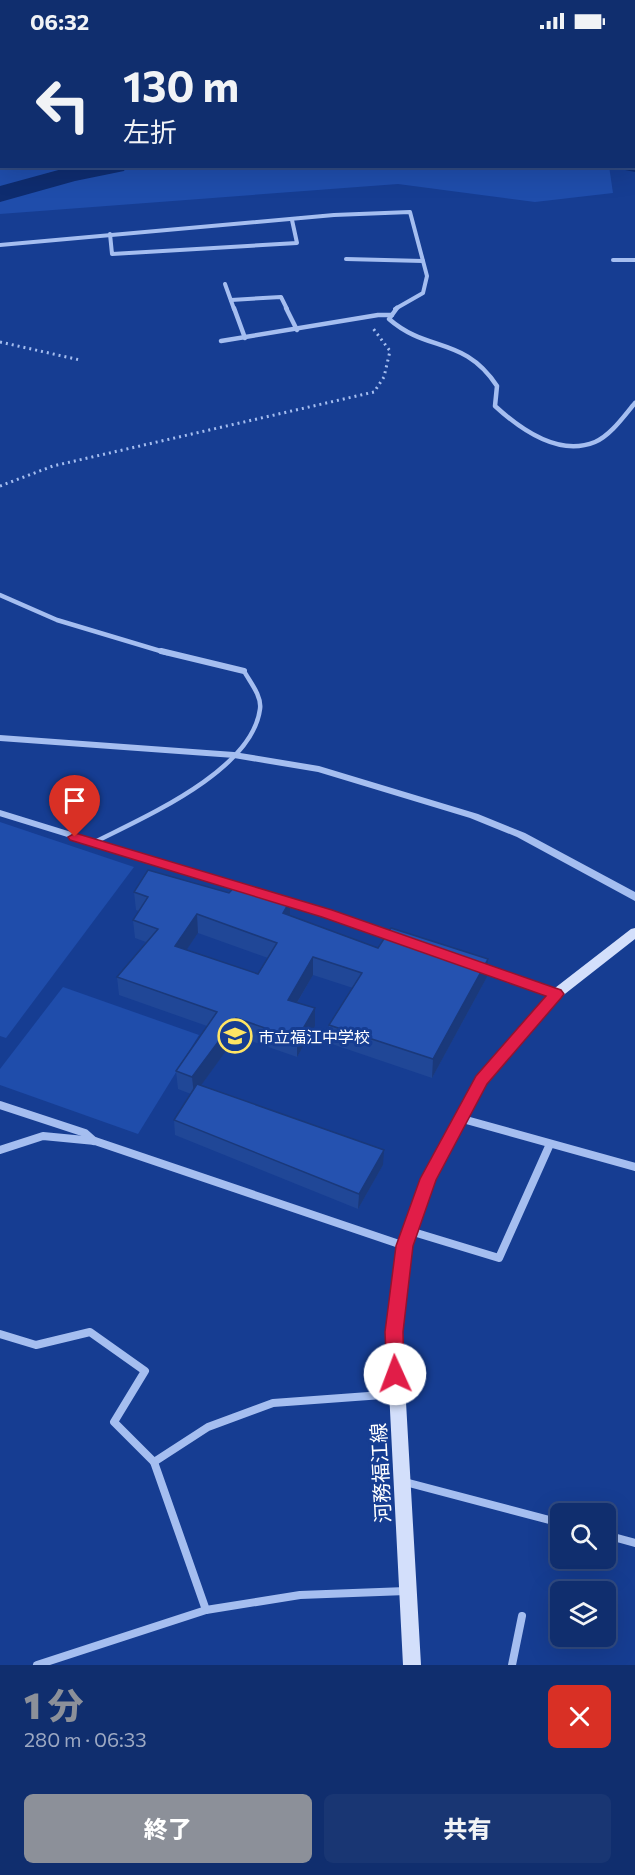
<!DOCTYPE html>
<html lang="ja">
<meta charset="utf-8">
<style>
body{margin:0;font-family:Commissioner,"Noto Sans JP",sans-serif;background:#193673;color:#f1f3f6;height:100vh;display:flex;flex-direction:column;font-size:22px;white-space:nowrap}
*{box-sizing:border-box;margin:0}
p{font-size:20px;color:#9ca8c2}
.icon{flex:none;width:33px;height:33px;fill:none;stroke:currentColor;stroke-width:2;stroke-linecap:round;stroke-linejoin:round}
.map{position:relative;height:1623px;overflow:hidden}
.panel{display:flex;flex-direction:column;background:#102e6e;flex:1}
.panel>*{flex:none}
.banner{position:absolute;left:0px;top:0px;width:636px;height:126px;box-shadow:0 6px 24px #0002,0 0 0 2px #304a81;background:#102e6e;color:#f1f3f6;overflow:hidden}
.controls{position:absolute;left:550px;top:1461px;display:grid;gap:12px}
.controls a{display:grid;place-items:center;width:66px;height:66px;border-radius:9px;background:#102e6e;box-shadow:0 6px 24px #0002,0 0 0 2px #304a81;font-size:30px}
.pin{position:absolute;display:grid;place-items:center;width:51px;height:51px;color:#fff;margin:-62px -26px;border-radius:50% 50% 50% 0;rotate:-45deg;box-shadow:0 0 6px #0007}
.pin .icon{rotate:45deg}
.me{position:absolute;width:66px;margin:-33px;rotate:358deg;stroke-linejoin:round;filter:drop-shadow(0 0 4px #0008)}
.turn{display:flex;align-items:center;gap:21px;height:126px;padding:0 24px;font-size:27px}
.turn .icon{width:78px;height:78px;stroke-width:2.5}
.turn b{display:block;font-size:42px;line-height:51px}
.round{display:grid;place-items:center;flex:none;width:63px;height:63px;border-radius:9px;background:#193673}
.headline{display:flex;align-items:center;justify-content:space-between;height:102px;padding:0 24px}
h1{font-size:36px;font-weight:800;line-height:45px;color:#8c9099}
.button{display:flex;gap:12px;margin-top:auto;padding:12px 24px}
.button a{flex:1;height:69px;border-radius:9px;background:#8c9099;color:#fff;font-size:24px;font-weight:800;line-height:69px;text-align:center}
.button a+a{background:#193673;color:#f1f3f6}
.status{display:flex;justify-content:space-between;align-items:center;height:42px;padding:0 30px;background:#102e6e;direction:ltr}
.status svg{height:16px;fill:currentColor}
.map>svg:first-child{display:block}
</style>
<div class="status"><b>06:32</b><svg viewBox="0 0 49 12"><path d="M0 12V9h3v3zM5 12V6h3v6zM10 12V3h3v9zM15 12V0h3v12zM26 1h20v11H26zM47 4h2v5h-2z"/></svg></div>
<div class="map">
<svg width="635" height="1623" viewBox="0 0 635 1623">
<rect width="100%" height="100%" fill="#163d92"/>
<!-- green -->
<g fill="#1f4dab">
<polygon points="0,0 280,0 2,2 2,124 609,124 613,151 535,160 398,142 0,172"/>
<polygon points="0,780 134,825 6,996 0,994"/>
<polygon points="63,945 199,993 138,1092 0,1043 0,1027"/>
</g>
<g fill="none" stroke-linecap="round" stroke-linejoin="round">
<!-- river -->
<g fill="#0e2c6f" fill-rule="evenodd">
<polygon points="635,116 635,130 625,128 623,124 634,124"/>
<polygon points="73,124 127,124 124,129 75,139 0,160 0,144"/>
</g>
<!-- path -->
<g stroke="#a5bef0" stroke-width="3" stroke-dasharray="2 4" stroke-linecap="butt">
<polyline points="0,300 80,318"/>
<polyline points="0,444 53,424 374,350 384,335 390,309 372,285"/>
</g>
<!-- service -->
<path stroke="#a5bef0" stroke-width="4.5" d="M95,800C144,775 252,729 260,667C262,654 250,640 244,629"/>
<!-- minor-far3 -->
<g stroke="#a5bef0" stroke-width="4">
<polyline points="110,192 112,212 297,201 292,178"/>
<polyline points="0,203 334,173 410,170 427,234 423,251 395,267"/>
<polyline points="346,217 423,219"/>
<polyline points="613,218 635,218"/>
<polyline points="225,242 234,267"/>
<polyline points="231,258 281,255 287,267"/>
</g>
<!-- minor-far2 -->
<g stroke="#a5bef0" stroke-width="4.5">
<polyline points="234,266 245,296"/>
<polyline points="286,266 297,288"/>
<path d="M397,266L389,277C428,311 464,294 497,344L495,364C520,387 559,415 595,400C611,393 624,374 635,361"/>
<polyline points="221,299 378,273 392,273"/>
<polyline points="0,553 57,578 167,611"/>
</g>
<!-- minor-far1 -->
<g stroke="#a5bef0" stroke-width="6">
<polyline points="161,609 244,629"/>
<polyline points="0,771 243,846"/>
<polyline points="284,859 394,895"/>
<polyline points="480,925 556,952"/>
</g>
<!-- minor -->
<g stroke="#a5bef0" stroke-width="8">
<polyline points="0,1063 85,1091 94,1099"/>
<polyline points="459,1076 635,1125"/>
<polyline points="0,1108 43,1094 95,1099 405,1204"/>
<polyline points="410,1189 499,1216 550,1102"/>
<polyline points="0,1292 36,1303 90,1290 145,1329 114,1380 154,1420 206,1568"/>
<polyline points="154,1420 208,1385 273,1361 396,1352"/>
<polyline points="405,1440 561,1481"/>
<polyline points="606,1493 635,1501"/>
<polyline points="37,1623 206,1568 300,1553 406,1549"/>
<polyline points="512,1623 522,1574"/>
</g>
<!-- tertiary -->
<polygon fill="#a5bef0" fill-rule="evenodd" points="0,693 234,710 319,724 478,772 525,791 635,850 635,859 517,795 470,776 318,730 234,716 0,699"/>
<!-- secondary -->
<polygon fill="#d3dffb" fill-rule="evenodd" points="635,886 635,897 561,955 487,1042 435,1137 412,1204 402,1290 421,1623 403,1623 386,1290 398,1204 421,1137 477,1034 551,949 631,887"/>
</g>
<!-- wall -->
<path fill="#204797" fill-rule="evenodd" d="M134,850L229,851L290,859V874L378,906L488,917L487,935L432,1036L329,1001V983L353,946L313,933L297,961L315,966V984L297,1015L237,994L201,1043L383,1123L358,1167L175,1093L174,1078L191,1052L178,1047L176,1029L207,984L119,953L117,935L146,900L135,896L133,878L139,869L136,868ZM198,891L268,916L258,932L186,908Z"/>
<!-- shaded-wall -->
<g fill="#1a397b">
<polygon points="290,859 290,878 283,871"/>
<polygon points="197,872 198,891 177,922 175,904"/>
<polygon points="313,915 313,933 288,976 288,958"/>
<polygon points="488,917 487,935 432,1036 433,1017"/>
<polygon points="315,966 315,984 297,1015 297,997"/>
<polygon points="236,976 237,994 194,1053 192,1035"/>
<polygon points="384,1108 383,1123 358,1167 359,1152"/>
</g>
<!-- building -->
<g fill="#2552b0" stroke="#1a397b" stroke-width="1.5" fill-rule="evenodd">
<path d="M148,828L229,851L238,841L290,859L283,871L378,906L391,886L488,917L433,1017L329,983L362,931L313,915L288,958L315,966L297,997L236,976L192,1035L176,1029L217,970L117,935L158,887L133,878L148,855L134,850ZM197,872L277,901L258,932L175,904Z"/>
<polygon points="197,1042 384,1108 359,1152 174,1078"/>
</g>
<!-- route -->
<polygon fill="#e11d48" stroke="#92132f" stroke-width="1.5" points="75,791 332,868 561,948 564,952 561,956 487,1042 436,1138 413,1204 403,1290 404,1332 402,1337 395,1339 389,1337 387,1332 385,1290 396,1204 420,1137 476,1034 546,954 322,875 70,798 68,795"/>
<!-- icons -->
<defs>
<g id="school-ring" transform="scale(1.725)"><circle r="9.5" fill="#163d92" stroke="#ffe564" stroke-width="1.5"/><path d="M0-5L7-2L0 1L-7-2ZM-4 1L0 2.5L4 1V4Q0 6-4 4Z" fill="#ffe564"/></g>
</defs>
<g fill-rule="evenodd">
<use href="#school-ring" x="235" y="994"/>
</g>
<g text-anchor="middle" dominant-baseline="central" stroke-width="6" stroke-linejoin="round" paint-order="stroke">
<!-- poi labels -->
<g font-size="16" fill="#fff" stroke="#163d92" text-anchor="start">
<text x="258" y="994">市立福江中学校</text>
</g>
<!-- near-street labels -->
<g font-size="20" fill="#fff" stroke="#163d92">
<text transform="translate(380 1431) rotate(-93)">河務福江線</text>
</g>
</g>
</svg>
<div class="controls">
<a><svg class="icon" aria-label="search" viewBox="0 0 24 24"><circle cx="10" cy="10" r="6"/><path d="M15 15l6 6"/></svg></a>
<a><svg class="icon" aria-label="layers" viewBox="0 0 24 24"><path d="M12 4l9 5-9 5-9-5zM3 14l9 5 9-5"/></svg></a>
</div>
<div class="pin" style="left:75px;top:795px;background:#d93025"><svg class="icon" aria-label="arrive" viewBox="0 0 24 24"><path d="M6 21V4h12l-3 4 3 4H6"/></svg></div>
<svg class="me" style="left:395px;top:1332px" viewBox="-20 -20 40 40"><circle r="19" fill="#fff"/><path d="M0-13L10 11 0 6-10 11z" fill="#e11d48"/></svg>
<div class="banner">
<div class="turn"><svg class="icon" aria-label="left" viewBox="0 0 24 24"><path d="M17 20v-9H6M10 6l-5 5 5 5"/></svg><div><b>130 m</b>左折</div></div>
</div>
</div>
<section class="panel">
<div class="headline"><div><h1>1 分</h1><p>280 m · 06:33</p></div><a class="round" style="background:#d93025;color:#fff"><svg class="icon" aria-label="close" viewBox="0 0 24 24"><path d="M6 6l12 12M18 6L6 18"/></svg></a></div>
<div class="button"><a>終了</a><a>共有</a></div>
</section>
